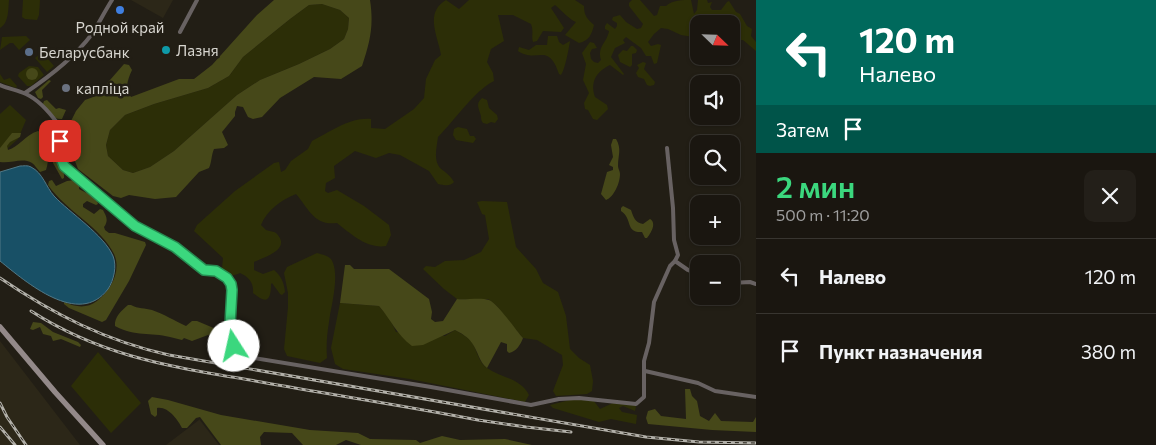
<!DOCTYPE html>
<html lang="ru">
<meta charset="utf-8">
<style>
body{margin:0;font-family:Commissioner,sans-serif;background:#231f19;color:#f1f3f6;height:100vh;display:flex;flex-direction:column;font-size:19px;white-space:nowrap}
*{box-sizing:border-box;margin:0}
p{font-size:16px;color:#9f9f9f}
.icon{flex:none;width:28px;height:28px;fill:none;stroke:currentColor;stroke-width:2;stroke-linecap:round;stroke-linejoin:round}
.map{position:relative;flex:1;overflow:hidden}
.details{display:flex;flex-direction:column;background:#1a1610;width:400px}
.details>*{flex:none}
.hud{background:#00695c;color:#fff;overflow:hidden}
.needle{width:32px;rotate:113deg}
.controls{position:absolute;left:690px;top:15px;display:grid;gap:10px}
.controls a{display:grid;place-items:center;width:50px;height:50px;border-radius:10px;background:#1a1610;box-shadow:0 1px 4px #0004,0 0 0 1px #383530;font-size:25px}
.pin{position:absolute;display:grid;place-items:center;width:42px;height:42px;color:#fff;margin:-21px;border-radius:10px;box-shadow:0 2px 8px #0006}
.me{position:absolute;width:55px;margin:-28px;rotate:350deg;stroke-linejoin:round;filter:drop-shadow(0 0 4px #0008)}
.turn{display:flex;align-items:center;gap:18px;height:105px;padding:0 20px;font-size:22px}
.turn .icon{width:65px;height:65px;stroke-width:2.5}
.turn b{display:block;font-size:35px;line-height:42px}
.then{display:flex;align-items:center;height:48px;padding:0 20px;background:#0003;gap:10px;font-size:19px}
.round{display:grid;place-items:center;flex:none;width:52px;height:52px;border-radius:10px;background:#231f19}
.head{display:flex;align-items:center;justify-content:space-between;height:85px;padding:0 20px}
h1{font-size:30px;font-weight:600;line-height:38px;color:#3bd77e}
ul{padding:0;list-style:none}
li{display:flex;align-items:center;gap:15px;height:75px;padding:0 20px;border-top:1px solid #383530}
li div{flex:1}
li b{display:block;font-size:19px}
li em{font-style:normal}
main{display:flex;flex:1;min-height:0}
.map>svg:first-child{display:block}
</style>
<main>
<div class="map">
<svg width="756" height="445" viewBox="0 0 756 445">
<rect width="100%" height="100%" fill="#221e15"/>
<!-- built -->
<g fill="#2c2718">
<polygon points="131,0 173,0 163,18"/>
<polygon points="0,341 80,445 0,445"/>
<polygon points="199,419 219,445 166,445 199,420"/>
</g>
<!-- green -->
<g fill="#2c2e07">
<path d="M0,0H9C8,10 9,23 0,28Z"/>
<polygon points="23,0 40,0 39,15 37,20 25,19 22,17"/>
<path d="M446,0L459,9L469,0H575L584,6C584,15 587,19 594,25C592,34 589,41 579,43L565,35L576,22C570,20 561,10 555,5L551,8L564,28L561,32L543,31L537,41L533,42C531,36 534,32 531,24L513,15H498L504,41L491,49L487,62L493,73L494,81C474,91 455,120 438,137C437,146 433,160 440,168C446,173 450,175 454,182C450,187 444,185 438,184L429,171L400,155L389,153L376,158L355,151L334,166L335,178L326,183L325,191L328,193L337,190L364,206L389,225L391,235L386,246C367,249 351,234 337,223C314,226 309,209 296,194C281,200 267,210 261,225L266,230C268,231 271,231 274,232C277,233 280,237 281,241C283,252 262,258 254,262V270L263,274L274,270C281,276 284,282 285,292L282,295L280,294L272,283L271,284C271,300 267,305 253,293C254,283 249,277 240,273C231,277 229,275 222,268L223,258L194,231L197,225L235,191L274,163L279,162L281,172L285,170L291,161L308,149L312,141C330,132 350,117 371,119V128L385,129L414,109L424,98L426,79L435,60L441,55C438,36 424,13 446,0Z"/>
<path d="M632,0H640L654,16L657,15L660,6H666C672,0 683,0 691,0L694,14L697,10L698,0H707L708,3L712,2L710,7L712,10H721L727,2L729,1L736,12L740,14L747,26L752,29L751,36L756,42V51L743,40L731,41V24H699V38L681,35L668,29L661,28L654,34L648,42L651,46L658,44L661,45L657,63L654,64L651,56H646L641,48L626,37L623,40L625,43L615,48L611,57L624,74L623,75L610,65C596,72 590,82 595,97L607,105L608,109L597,120L593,119L588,110L585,109L584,103L589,93L583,80L586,64L582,53L590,42L594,43L597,48L592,49L590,53L591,59L594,62L598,63L601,60C597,46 607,43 609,31L605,29V26L607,23L615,29L617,26V23L612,20L613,17L620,15L626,22L637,29L641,28L643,24L629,6V3Z"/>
<polygon points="322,4 340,10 349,18 348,29 344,39 330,49 299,64 260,80 237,95 174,151 150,167 133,173 123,170 108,156 106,145 110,130 125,115 154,104 208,88 229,76 243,57 290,19 309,5"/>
<polygon points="26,36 30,40 19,50 13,43 10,43 0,50 2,37"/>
<path d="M548,36H557L559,42L563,45L570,41C569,48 565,70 561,75L559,74C548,41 537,64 518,51L519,47L529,50L536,45H547Z"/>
<polygon points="631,46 633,46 637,50 636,53 632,54 632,65 630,67 620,62 618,55 623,50 627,51"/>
<polygon points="42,52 54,66 47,72 35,58"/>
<polygon points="643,62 646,63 644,69 655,82 654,85 650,86 647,85 644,79 638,77 636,73 639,68 637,65"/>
<polygon points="29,66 38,67 44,75 31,86 27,86 18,76 19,73"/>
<polygon points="0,74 4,80 10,78 17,86 16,88 0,82"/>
<path d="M482,98L487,100L489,108L497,115L498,119L495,123L491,122L487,124L483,123C481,121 481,118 481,116C479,108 475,104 482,98Z"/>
<polygon points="10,105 26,120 18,139 0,155 0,114"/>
<polygon points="458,127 467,129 470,136 474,136 476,139 473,143 456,140 453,135 454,129"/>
<polygon points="482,201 507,202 516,247 536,269 543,283 558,292 566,316 570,349 579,358 590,365 593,381 592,391 587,394 556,396 553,391 563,365 562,355 537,340 523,338 505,317 497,306 488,299 457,299 444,289 423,269 426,266 435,267 445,261 464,260 481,252 489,239 485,215 482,214 477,202"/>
<path d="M317,253C324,255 331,256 333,263C339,279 331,306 329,322C327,334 326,346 327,358L320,363L287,356L284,349L288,307V293L284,273L287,267Z"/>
<path d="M340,303L379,306L390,319L396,332L445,336L455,330C460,333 466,336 471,341C477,349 478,362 487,368C501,378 521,378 529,395L525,402L410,379L343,369L335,364L331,348Z"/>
<polygon points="98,352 141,403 111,433 71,386"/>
<polygon points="570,400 593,400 600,409 615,402 634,405 636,406 635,411 623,406 619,408 622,412 637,415 636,424 611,419 599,422 553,408 550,405"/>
</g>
<!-- forest -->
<g fill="#464819" fill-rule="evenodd">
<path d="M274,0H370C374,26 370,42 362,66L341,79L314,77L280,98L262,117L253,119L248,117L243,107L237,106L235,112V116L222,132L228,145L224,148L214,149C211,156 212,161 209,168L199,172L176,197L155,199L129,195L121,198L113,196L78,169L68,143L70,123L76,111L85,100L96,96L124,64L129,65L132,70C128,79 124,88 131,97L179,79H194L212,65L257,15ZM322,4L340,10L349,18L348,29L344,39L330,49L299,64L260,80L237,95L174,151L150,167L133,173L123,170L108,156L106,145L110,130L125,115L154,104L208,88L229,76L243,57L290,19L309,5Z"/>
<circle cx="32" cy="74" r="6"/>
<polygon points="49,80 51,81 42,90 43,97 41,99 38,98 35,92"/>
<path d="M47,100L56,109L59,108L66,110L62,119C53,120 48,110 43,104L44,101Z"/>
<path d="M38,131L42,133C48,143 50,159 46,170L40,172C37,169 35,165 32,163C22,157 11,164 0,162V148L12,133H21L20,137L10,142L7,146L8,150C19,147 25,135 38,131Z"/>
<path d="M613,139H616C622,149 618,155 618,166C618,169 620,171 620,174C620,183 614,197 606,200L601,194L607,172L613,170V167L609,165L613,157L611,145Z"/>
<path d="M53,154C58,158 65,171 64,178L62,179L53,163Z"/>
<path d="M52,180L56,186L67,181L75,180L79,184V189C86,193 97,196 98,204L96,205L87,201L83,204V207L94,214L100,209L103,210C106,216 109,220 104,227L105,230L109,233H115L145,242L146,245L129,281L106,320L102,322L69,308L64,304V302C76,307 86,309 97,301C110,291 122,271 114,254C102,228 66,211 48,185L49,181Z"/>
<path d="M623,206L631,210C633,216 635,223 643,224L650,219C657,223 651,233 647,238H645L642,232C625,233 633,219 621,211V208Z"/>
<path d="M345,265H350L354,269H389L429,299L432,312L431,319L435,322L443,321L457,299C466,300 481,297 489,300C497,303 516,330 523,338C521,344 516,352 509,353L507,351V344L501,342L487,368C479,362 478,351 472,343C468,337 461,333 455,330L423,345L412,346C396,334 392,321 379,306L340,303Z"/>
<path d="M128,305H131C138,309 145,308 152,310C164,314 175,321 186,326L192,321H197L216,329V332L192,341L184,338L182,340C178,339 174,338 170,337C150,332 136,337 115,326C114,317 122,310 128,305Z"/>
<polygon points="33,322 41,323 53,332 78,342 81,345 80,347 61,339 53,341 51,336 43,334 40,327 33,330 30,329"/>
<polygon points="685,389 690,389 692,396 697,401 700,416 709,421 715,413 721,421 753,422 756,417 756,432 712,430 648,424 646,418 648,411 655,409 661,416 686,419"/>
<path d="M152,397L168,400L221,415L310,430L358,433L370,439L416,440L420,443L442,436L460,440L505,439L532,445H361L346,440L336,445H303L292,433L264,432L260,437L261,445H221L200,417L196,418L187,428H182C178,420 168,406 157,408V415L155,417L151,414L148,401Z"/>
</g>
<!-- water -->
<path fill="#185066" stroke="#517886" d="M20,166C23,166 28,165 31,167C43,173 46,187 54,196C70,213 104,235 113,256C117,266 114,280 108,289C79,328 26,282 0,261V172Z"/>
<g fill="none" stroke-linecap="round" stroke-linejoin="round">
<!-- minor -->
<g stroke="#686262" stroke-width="4">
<polyline points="180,32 197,0"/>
<path d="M0,85C9,89 18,90 26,94C39,100 50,113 58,124L61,158L64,167C88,185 110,209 135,226C147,234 163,239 175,248C185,254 193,263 202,269C210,274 219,270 227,278C244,297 212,336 248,357L431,387L531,405L559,399L579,398L636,404L644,397V361L649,343L654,302L670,266L675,261"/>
<path d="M25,93C49,77 74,58 92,34C99,23 105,11 112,0"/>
<polyline points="667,148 673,208 674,240 678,255 675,261 688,270 699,275"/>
<polyline points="731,283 750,282 756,284"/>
<polyline points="645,371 698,383 715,391 756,397"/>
</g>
<!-- secondary -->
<polyline stroke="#938989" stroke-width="5.5" points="0,327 55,392 103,445"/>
<!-- rail casing -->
<g stroke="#b2b0a9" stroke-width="3">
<g id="rail">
<path d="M0,278C53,314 106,341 169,355L646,437L699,442L756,443"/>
<path d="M31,311C106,359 176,367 261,382C333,395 406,406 478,420L526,427L571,432"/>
<polyline points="0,403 7,417 26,445"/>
<polyline points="0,427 15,445"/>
</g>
</g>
<!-- rail -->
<use href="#rail" stroke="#221e15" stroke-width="1" stroke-dasharray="4" stroke-linecap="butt"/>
</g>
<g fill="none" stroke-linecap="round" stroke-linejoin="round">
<!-- route casing -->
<g stroke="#268c52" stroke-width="12">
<polyline id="route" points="60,141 61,158 64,166 135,226 175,247 204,270 216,271 227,278 231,284 232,290 230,325 234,346"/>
</g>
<!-- route -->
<use href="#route" stroke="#3bd77e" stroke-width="9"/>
</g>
<!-- markers -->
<circle fill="#3f7fe0" stroke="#221e15" stroke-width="2" cx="120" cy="10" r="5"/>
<circle fill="#0f9aa8" stroke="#221e15" stroke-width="2" cx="166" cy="50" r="5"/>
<circle fill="#5c6f8a" stroke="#221e15" stroke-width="2" cx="29" cy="52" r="5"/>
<circle fill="#6b7280" stroke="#221e15" stroke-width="2" cx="66" cy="88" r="5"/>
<g text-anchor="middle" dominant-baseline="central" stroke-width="5" stroke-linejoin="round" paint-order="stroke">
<!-- poi labels -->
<g font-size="15" fill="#d7d5cf" stroke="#221e15" text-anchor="start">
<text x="120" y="27" text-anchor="middle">Родной край</text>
<text x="176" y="50">Лазня</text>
<text x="39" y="52">Беларусбанк</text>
<text x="76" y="88">капліца</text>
</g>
</g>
</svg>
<div class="controls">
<a><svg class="needle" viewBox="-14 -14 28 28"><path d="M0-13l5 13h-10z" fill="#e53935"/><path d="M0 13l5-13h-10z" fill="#9f9f9f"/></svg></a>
<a><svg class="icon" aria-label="sound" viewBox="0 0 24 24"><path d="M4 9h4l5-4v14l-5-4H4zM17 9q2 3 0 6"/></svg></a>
<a><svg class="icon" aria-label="search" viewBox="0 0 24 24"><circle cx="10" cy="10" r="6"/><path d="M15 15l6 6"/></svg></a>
<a>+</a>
<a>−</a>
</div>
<div class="pin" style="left:60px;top:141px;background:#d93025"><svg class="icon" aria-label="arrive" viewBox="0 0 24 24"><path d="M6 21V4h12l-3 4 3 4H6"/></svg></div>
<svg class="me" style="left:234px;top:346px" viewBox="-20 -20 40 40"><circle r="19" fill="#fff"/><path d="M0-13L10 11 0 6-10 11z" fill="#3bd77e"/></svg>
</div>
<section class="details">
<div class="hud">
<div class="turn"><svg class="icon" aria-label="left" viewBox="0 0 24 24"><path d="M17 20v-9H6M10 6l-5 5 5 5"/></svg><div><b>120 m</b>Налево</div></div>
<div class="then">Затем<svg class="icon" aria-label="arrive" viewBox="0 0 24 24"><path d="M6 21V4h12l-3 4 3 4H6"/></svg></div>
</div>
<div class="head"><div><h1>2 мин</h1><p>500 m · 11:20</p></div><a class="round"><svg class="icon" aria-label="close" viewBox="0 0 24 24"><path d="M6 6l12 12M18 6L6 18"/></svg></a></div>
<ul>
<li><svg class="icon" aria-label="left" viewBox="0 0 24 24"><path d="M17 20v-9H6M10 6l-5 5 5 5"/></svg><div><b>Налево</b></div><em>120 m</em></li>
<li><svg class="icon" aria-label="arrive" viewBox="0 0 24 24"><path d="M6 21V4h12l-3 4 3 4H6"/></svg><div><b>Пункт назначения</b></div><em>380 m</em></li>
</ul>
</section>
</main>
